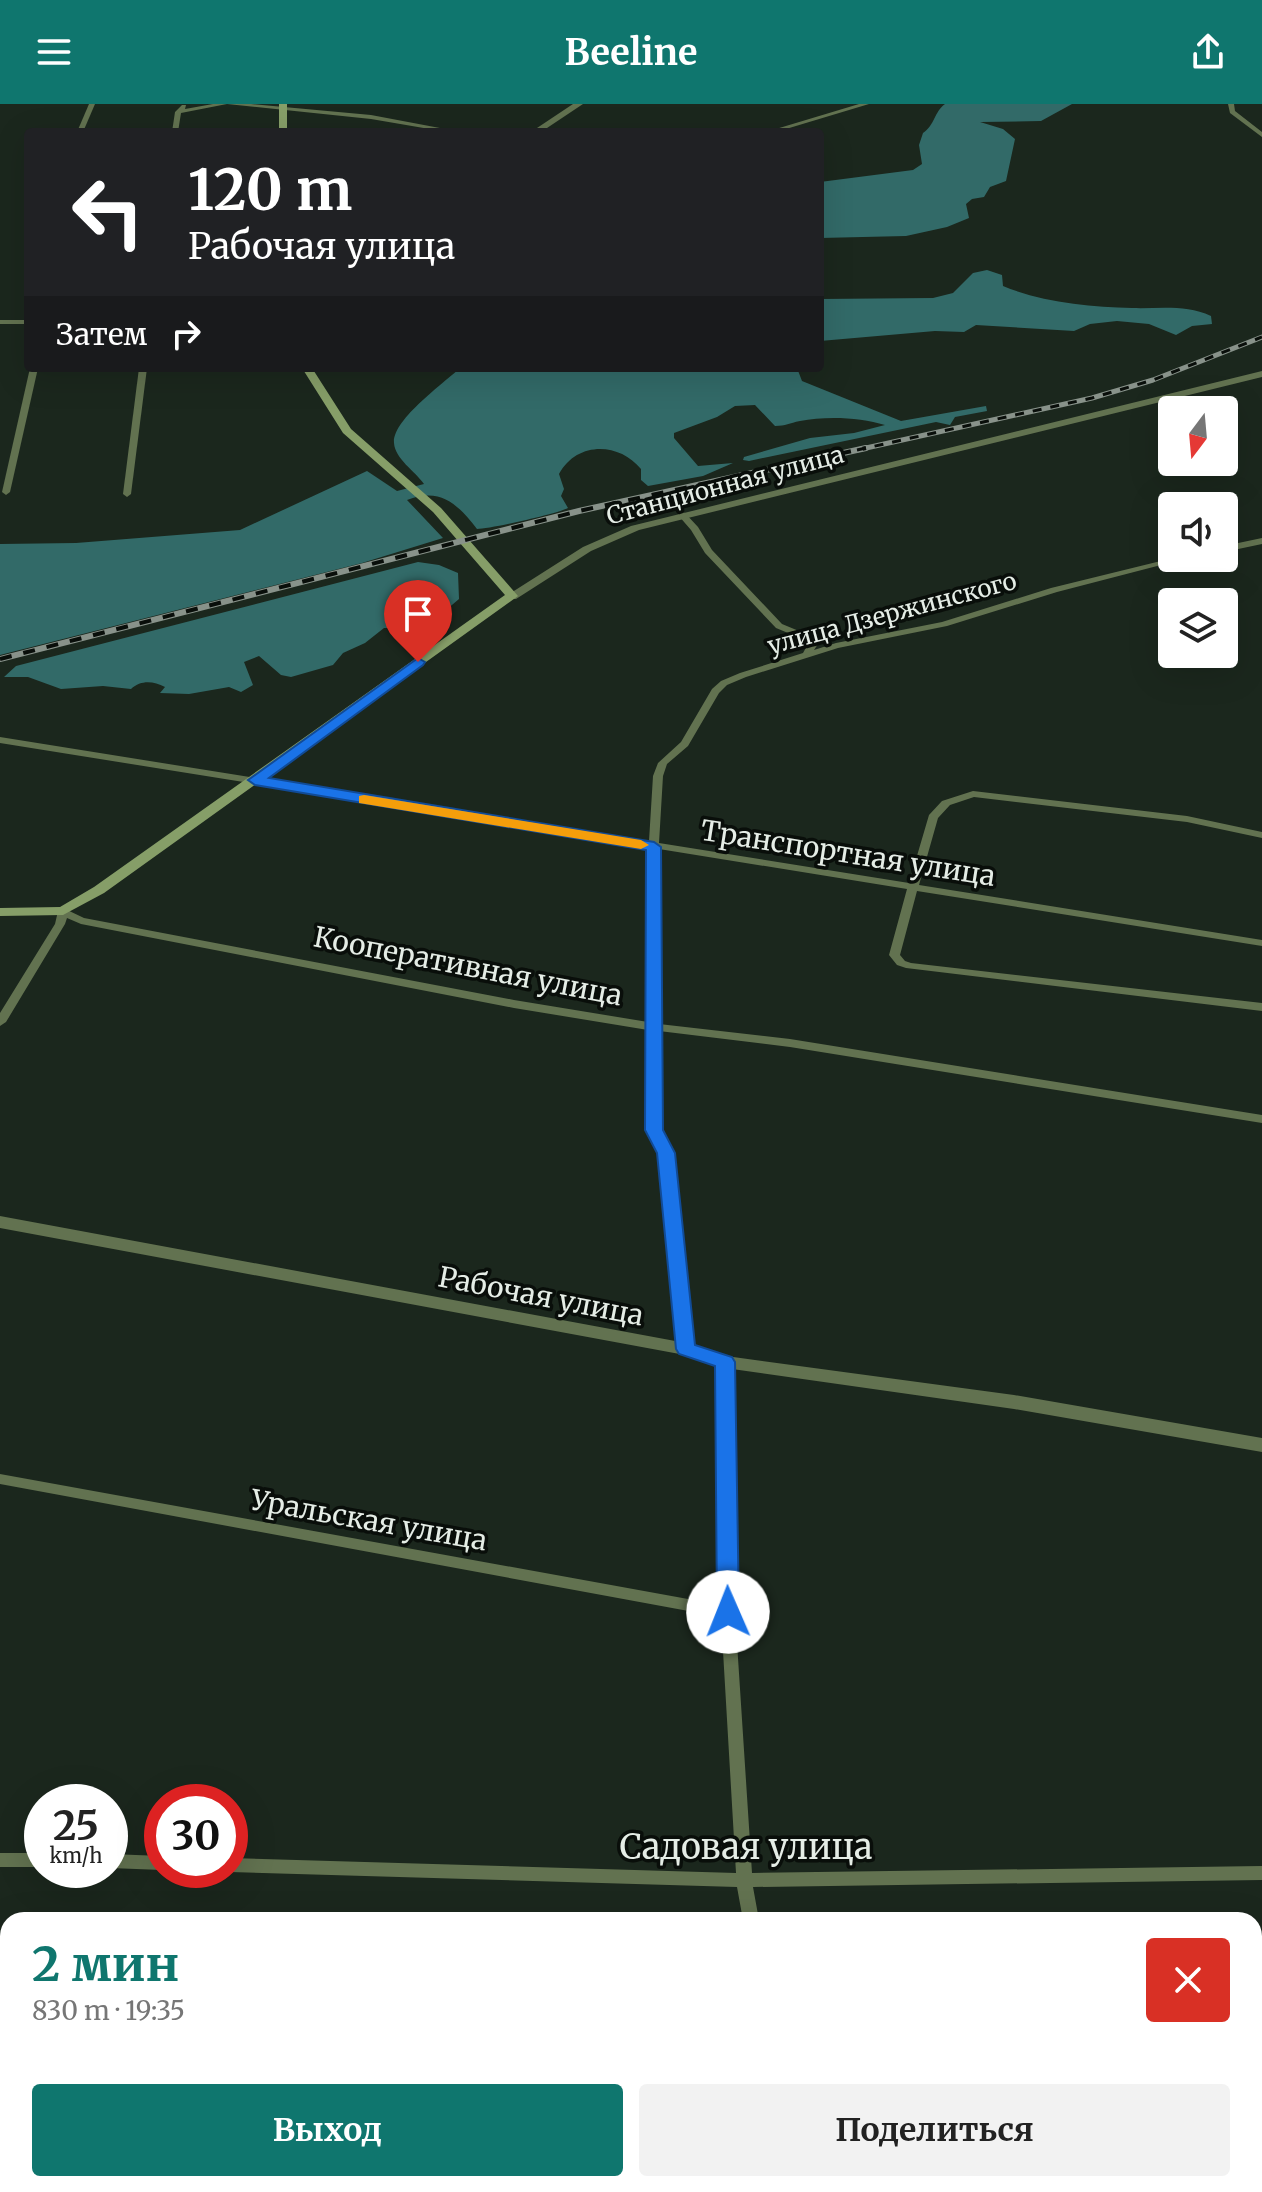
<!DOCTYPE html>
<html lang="ru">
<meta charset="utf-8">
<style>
body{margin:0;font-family:Merriweather,serif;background:#f2f2f2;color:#222;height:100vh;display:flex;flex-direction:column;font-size:30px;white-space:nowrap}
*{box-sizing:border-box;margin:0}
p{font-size:26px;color:#767676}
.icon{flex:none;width:44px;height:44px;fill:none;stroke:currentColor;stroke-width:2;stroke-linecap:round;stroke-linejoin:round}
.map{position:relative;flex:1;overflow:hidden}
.drawer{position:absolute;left:0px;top:1808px;width:1262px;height:280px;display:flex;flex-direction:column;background:#fff;border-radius:24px 24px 0 0;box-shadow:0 8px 32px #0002}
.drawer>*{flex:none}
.guide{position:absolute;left:24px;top:24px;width:800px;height:244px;border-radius:8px;box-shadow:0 8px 32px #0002;background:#202124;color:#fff;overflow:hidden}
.needle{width:52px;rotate:196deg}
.tools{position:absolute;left:1158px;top:292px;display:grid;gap:16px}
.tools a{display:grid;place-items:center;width:80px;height:80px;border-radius:8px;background:#fff;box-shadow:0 8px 32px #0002;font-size:40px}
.speed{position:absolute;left:24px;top:1680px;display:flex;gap:16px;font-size:40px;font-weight:700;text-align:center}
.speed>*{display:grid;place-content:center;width:104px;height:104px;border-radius:50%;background:#fff;box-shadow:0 8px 32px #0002;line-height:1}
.speed small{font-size:20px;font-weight:400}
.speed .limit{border:12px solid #d22;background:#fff;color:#111}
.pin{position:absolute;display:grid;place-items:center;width:68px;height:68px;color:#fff;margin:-82px -34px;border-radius:50% 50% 50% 0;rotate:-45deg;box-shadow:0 0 8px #0007}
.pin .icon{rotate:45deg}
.me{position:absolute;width:88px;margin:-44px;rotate:359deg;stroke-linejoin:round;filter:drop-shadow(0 0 6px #0008)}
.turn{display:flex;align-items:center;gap:28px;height:168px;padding:0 32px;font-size:36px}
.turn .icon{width:104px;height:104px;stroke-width:2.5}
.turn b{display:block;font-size:56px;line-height:68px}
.then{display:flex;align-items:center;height:76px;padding:0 32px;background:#0003;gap:16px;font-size:30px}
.round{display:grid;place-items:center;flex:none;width:84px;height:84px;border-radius:8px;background:#f2f2f2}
.summary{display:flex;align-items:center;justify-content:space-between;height:136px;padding:0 32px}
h1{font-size:48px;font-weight:700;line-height:60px;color:#0f766e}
.cta{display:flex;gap:16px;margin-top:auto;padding:16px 32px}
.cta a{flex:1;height:92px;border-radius:8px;background:#0f766e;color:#fff;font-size:32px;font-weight:700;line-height:92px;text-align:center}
.cta a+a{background:#f2f2f2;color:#222}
header{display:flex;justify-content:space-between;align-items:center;height:104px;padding:0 32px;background:#0f766e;color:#fff;font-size:36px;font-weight:700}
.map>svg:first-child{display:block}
</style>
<header><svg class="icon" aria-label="menu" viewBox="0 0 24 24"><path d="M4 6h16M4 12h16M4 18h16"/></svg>Beeline<svg class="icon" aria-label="share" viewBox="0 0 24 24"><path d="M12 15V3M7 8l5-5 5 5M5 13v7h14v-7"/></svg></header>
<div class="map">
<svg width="1262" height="2088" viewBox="0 0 1262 2088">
<rect width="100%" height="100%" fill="#1b271d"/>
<!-- water -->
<g fill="#326a68">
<path d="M945,0H1072L1041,17L980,18L1003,25L1015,35L1006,77L990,83L984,93L972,95L966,100L969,114L947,123L906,132L820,134V78L913,66L922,60L919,41L923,29C935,21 934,8 945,0Z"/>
<path d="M987,166L1002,171L1003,182C1041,198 1090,203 1132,204C1159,205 1185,200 1211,212L1212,220L1192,222L1176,231L1149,220L1117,217L1090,220L1074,227L976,221L964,228L935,227L820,237V195L933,194L953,189L973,169Z"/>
<path d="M460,264H797L802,277L901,317L986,302L987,307L955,313L950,321L936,318L749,357L743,356L744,353L810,334L854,329L885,321C860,313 825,312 800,317C789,319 786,322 775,322L755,301L735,302L717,313L674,329V334L698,362L733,359L703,372L648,382L641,376V365C619,338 577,337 559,370L564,385L561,392L568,404C556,410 490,425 477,425C457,399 440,383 407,396L443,434L362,459L0,551V440L76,439L240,426L367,367L397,387L424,380C415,367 395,355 394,339C392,316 444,279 460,264Z"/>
<path d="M418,458L439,461L458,469L459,495L425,524H384L365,539L343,549L333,561L291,573L281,571L259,552L244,558L253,581L241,588L229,583L189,590L160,589L165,583C153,577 141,576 131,585L103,582L61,585L28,573H4L16,562Z"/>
</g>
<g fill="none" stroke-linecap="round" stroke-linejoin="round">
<!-- minor -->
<g fill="#627250" fill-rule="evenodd">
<polygon points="89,0 95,0 83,28 77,28"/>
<polygon points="213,0 251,0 371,11 461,28 447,28 371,15 227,0 181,9 178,28 172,28 175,8 182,1 186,1 185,5"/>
<polygon points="859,0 869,0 776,28 766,28"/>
<polygon points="1228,0 1234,0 1235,7 1262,28 1262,33 1230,9"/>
<rect x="0" y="216" width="28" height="4"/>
<polygon points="30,264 38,264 10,388 6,391 2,388"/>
<polygon points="139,264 147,264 131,390 127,393 123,390"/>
<polygon points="682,408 685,409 698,423 712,446 782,520 811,532 818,540 814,546 836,539 942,518 1051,484 1173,454 1188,454 1057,488 947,522 838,544 746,573 727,581 719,589 688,642 667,660 663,672 659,739 909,779 929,711 942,697 973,687 1187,712 1262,728 1262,734 1187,718 974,693 950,701 938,714 919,781 1262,836 1262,842 917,787 900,851 905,857 911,859 1262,899 1262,907 906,864 897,861 889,851 907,785 659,745 659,920 790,935 1262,1011 1262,1019 790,943 659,927 660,1026 672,1049 693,1245 691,1248 681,1248 679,1245 660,1049 648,1026 648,926 514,904 81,820 67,814 65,820 6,918 0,922 0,909 55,820 58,807 63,804 84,814 514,896 648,918 649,743 0,639 0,633 649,737 653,672 658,659 681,638 712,585 721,577 740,569 803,549 808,540 805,536 776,524 705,449 691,426 678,411"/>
<polygon points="1262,434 1262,440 1224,448 1224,442"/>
<polygon points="725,1253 730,1255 732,1258 735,1508 752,1769 1262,1762 1262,1776 753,1783 759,1816 743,1816 737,1783 230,1768 225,1766 230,1766 230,1754 736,1769 721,1513 0,1380 0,1370 721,1501 718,1258 720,1255"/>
<rect x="0" y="1749" width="42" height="14"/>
<polygon points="110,1750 162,1752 162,1766 110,1764"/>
<polygon points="790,2080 808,2080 809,2088 791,2088"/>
</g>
<!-- tertiary -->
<g fill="#627250" fill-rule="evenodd">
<polygon points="573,0 583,0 541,28 531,28"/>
<polygon points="1262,267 1262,273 639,426 591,447 516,495 508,495 506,492 583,443 631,422"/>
<polygon points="0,1112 686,1239 726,1252 1014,1291 1262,1334 1262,1348 1014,1305 725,1264 685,1251 0,1124"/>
</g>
<!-- secondary -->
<g fill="#869e68" fill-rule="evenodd">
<rect x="279" y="0" width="8" height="28"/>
<polygon points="302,264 312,264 351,325 441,404 518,492 104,789 63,811 0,812 0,804 60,803 94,783 505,491 433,408 343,329"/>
</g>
<!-- rail-far1 casing -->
<g stroke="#88928a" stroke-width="5">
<polyline id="rail-far1" points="857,346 1092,294 1153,276 1262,233"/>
</g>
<!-- rail casing -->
<g stroke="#88928a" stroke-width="6">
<polyline id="rail" points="0,555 579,407 866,344"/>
</g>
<!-- rail-far1 -->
<use href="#rail-far1" stroke="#090e0a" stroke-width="3" stroke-dasharray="9" stroke-linecap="butt"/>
<!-- rail -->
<use href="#rail" stroke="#090e0a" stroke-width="4" stroke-dasharray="12" stroke-linecap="butt"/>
</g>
<!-- route -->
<polygon fill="#1a73e8" stroke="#114b97" stroke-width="2" points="418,554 425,558 423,561 269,674 654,738 661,743 663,1026 675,1049 695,1241 732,1253 735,1258 739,1508 736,1514 728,1517 720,1514 717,1508 715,1262 679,1250 676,1245 657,1049 645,1026 646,746 255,681 248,676"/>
<!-- slow -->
<polygon fill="#f59e0b" points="364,691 641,736 649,741 641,745 359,699 359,692"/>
<g text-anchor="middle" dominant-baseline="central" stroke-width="7" stroke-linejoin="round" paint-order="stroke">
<!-- far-street labels -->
<g font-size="24" fill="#e5ede6" stroke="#090e0a">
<text transform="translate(725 381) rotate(-15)">Станционная улица</text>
<text transform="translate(892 509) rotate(-15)">улица Дзержинского</text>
</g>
<!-- street labels -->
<g font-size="28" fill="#e5ede6" stroke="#090e0a">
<text transform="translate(848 749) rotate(9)">Транспортная улица</text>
<text transform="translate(468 862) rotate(11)">Кооперативная улица</text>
<text transform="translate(541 1192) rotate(11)">Рабочая улица</text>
<text transform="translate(369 1416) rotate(10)">Уральская улица</text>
</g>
<!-- near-street labels -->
<g font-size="34" fill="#e5ede6" stroke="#090e0a">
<text x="746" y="1743">Садовая улица</text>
</g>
</g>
</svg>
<div class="tools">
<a><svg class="needle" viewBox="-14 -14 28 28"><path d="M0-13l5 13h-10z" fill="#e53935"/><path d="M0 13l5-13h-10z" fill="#767676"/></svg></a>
<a><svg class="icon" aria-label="sound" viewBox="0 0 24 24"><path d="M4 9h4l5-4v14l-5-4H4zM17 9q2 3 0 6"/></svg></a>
<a><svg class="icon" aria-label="layers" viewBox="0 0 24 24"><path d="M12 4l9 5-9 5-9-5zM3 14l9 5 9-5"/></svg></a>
</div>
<div class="speed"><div>25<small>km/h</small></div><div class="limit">30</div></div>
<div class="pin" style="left:418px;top:558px;background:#d93025"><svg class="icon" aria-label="arrive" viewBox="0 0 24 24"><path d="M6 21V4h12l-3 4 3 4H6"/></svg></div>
<svg class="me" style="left:728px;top:1508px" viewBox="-20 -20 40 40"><circle r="19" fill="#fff"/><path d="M0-13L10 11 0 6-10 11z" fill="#1a73e8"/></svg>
<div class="guide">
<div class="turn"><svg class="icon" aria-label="left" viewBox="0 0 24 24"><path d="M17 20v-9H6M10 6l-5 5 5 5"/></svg><div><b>120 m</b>Рабочая улица</div></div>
<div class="then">Затем<svg class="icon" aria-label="right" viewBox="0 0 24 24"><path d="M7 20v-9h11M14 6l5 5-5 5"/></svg></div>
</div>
<section class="drawer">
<div class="summary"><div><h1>2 мин</h1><p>830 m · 19:35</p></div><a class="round" style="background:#d93025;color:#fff"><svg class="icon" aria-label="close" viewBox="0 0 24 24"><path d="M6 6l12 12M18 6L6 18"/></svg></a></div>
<div class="cta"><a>Выход</a><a>Поделиться</a></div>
</section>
</div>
